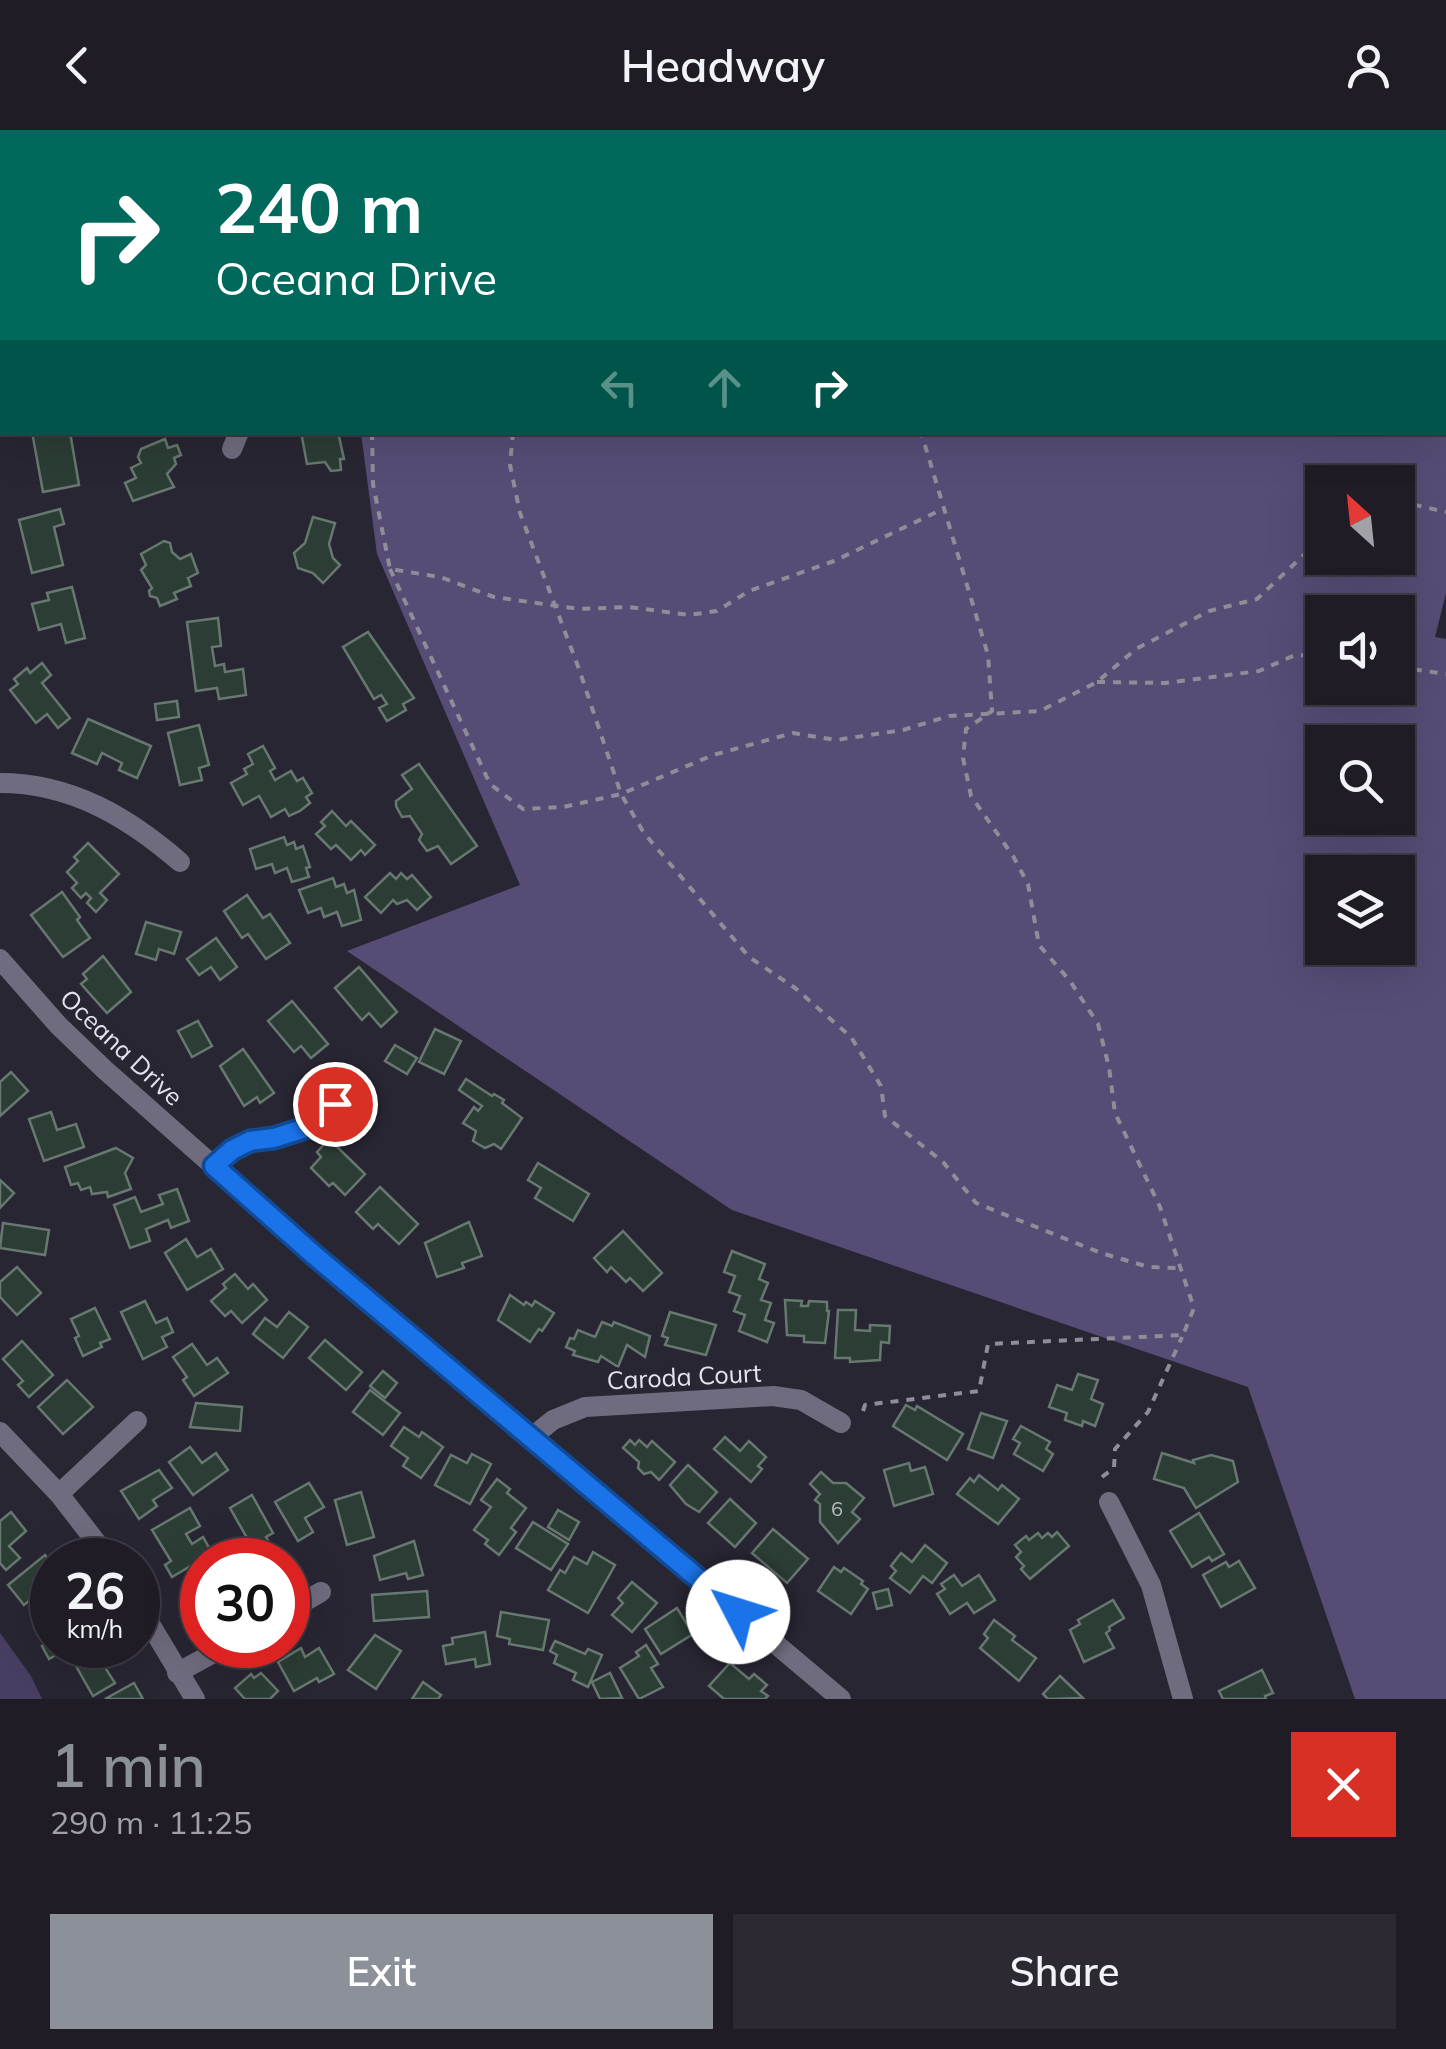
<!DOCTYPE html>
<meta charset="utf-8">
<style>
body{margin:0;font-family:Mulish,sans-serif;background:#2c2932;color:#f1f3f6;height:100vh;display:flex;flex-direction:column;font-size:38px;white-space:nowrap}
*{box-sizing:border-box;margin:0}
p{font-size:32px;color:#a1a1a7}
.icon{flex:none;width:55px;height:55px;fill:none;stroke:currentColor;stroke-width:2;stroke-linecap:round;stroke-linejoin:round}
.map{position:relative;height:1569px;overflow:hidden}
.drawer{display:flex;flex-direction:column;background:#1f1c26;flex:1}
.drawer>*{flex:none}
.banner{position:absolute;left:0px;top:0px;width:1448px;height:305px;box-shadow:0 10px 40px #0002,0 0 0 2px #3c3a43;background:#00695c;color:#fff;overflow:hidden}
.needle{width:65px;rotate:333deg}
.tools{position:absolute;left:1305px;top:335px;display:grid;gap:20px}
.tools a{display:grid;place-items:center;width:110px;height:110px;border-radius:0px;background:#1f1c26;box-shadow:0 10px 40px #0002,0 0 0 2px #3c3a43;font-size:50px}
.speed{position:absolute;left:30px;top:1408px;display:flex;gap:20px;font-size:50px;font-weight:700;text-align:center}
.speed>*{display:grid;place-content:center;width:130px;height:130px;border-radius:50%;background:#1f1c26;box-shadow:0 10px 40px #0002,0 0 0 2px #3c3a43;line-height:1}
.speed small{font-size:25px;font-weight:400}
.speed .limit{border:15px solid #d22;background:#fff;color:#111}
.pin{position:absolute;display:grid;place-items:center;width:85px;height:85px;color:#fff;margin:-42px;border:5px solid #fff;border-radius:50%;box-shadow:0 2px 10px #0007}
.me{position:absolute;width:110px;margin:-55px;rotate:310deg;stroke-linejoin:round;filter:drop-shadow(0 0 8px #0008)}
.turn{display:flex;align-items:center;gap:35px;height:210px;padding:0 50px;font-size:45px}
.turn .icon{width:130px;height:130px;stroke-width:2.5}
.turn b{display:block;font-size:70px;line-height:85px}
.lanes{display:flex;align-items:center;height:95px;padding:0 50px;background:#0003;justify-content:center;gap:50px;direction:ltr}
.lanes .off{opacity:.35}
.round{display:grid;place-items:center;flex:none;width:105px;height:105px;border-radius:0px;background:#2c2932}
.overview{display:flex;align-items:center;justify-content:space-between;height:170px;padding:0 50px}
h1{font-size:60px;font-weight:600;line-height:75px;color:#8c9099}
.cta{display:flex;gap:20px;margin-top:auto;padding:20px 50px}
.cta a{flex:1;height:115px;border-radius:0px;background:#8c9099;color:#fff;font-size:40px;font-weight:600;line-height:115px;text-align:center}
.cta a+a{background:#2c2932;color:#f1f3f6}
header{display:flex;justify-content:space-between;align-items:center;height:130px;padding:0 50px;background:#1f1c26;font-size:45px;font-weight:600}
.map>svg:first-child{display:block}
</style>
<header><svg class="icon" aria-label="back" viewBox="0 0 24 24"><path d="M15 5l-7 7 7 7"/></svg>Headway<svg class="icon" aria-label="person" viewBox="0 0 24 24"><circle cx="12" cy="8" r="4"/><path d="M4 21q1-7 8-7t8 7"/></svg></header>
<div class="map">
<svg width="1446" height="1569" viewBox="0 0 1446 1569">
<rect width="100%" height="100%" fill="#292633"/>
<!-- green -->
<polygon fill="#473e61" points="0,1503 31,1546 42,1569 0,1569"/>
<!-- forest -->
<path fill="#574c76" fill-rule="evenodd" d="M1446,272V463L1435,507L1446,509V1569H1355L1248,1257L732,1080L347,821L520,755L377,424L361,303L1445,302ZM1322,352H1398V428H1322ZM1322,482H1398V558H1322ZM1322,612H1398V688H1322ZM1322,742H1398V818H1322Z"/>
<!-- building -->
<g fill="#2c3d35" stroke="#66786f" stroke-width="2.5">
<polygon points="32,302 70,302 79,355 43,362"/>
<polygon points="301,302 338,302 344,329 340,329 341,340 331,341 325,332 307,334"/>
<polygon points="165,309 168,318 177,315 181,325 174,328 176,334 167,344 174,357 133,371 125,353 136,348 131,338 141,333 138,327 141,319"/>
<polygon points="60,379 64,394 54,397 63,435 32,443 19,390"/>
<polygon points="313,387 335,393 329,414 333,428 340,435 323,453 313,443 298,438 294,423 305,413"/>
<polygon points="164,411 170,413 172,422 180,429 191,424 198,443 188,448 191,456 174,463 177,469 160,476 157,468 150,466 149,461 152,458 141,440 146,435 141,424"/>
<polygon points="72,457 85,508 66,513 61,494 39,500 32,474 49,470 47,463"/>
<polygon points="218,488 221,516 212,517 215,536 224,534 225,542 243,539 246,565 219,569 217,558 196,561 187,492"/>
<polygon points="368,502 414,568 403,574 406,580 387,591 379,578 387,574 381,565 374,569 343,517"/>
<polygon points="42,533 51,545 42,553 70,588 58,598 47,584 36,593 10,560 18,554 14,549 27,538 30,543"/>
<polygon points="177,571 179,587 157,590 155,574"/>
<polygon points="88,589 151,616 137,648 119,640 122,633 102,623 97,634 72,623"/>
<polygon points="199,595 209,635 199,638 202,650 180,655 168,603"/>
<polygon points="263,616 275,638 270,641 275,650 291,641 297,651 303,648 312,663 306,667 310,673 300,681 289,686 285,679 271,687 259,666 243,675 231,653 247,644 244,639 253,634 248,624"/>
<polygon points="419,634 477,716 451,734 438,716 427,721 419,710 422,704 410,686 402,687 396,676 396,671 412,659 402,645"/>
<polygon points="332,681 346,696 351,691 375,715 365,725 361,720 351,730 336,715 331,719 316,704 325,696 321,692"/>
<polygon points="284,707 287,715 294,712 296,719 303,716 310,737 306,738 309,747 292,752 287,738 275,743 272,734 256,739 250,719"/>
<polygon points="88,713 119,744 100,763 107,770 96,782 87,773 91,768 86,763 81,768 72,758 77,753 67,742 78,731 74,727"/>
<polygon points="390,743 396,749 401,743 407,749 412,745 431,767 417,780 407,770 397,774 393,770 381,783 365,767"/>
<polygon points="333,748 336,757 344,754 347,763 354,760 361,790 342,796 337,782 324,787 321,778 308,783 299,760"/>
<polygon points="62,762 80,787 77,790 90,808 63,827 31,785"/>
<polygon points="247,765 263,788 270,784 290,813 266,829 248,804 242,808 224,781"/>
<polygon points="146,792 181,802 174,824 159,819 156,830 136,824"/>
<polygon points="216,808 237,837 220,850 211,837 199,845 187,829"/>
<polygon points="103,826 131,862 107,883 81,854 87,849 83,844"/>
<polygon points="359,837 397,882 381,897 369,883 362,890 335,858"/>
<polygon points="292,871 328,914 311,928 301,916 294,922 268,891"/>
<polygon points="198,891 212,916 192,927 178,901"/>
<polygon points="435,899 461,911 444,944 419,932"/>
<polygon points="395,915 417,928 407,944 385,931"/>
<polygon points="243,919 274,963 260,973 257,967 244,976 220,936"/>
<polygon points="11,942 28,961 0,986 0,952"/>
<polygon points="466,949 492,966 494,964 504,970 502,973 522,988 501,1019 494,1014 485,1018 473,1011 476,1001 463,993 474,977 478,981 482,976 459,960"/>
<polygon points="51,982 57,1000 76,994 84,1017 44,1031 29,989"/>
<polygon points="329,1009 365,1044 345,1065 333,1053 329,1056 311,1038 321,1027 317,1022"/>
<polygon points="116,1018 133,1028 125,1043 131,1059 108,1067 107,1062 92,1064 90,1057 81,1060 78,1053 71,1055 65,1037"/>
<polygon points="538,1033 589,1064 573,1091 535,1068 541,1058 528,1050"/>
<polygon points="0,1050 14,1063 0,1078"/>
<polygon points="380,1057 418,1094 399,1114 378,1094 373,1099 356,1082"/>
<polygon points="177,1059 189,1091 171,1098 168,1090 146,1099 150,1111 130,1118 114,1075 135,1067 141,1082 163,1074 159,1065"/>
<polygon points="469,1092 482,1126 462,1133 464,1138 437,1147 425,1113"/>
<polygon points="3,1093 49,1100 45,1125 0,1118"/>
<polygon points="623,1101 662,1143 643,1161 630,1148 626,1152 611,1137 607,1142 594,1128"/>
<polygon points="186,1109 197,1127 211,1119 223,1139 187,1160 165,1123"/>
<polygon points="732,1121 765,1134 759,1149 768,1153 761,1170 771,1173 765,1190 774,1193 767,1212 739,1201 745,1185 734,1181 740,1166 729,1162 735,1146 724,1142"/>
<polygon points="17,1137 41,1163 17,1185 0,1167 0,1152"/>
<polygon points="235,1144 248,1159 253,1154 267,1170 242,1193 231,1181 225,1186 211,1171 226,1158 223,1154"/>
<polygon points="510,1165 524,1175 526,1172 532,1176 535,1171 554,1183 542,1201 539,1199 530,1212 498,1190"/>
<polygon points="785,1170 802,1171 801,1176 808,1176 809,1171 827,1172 827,1181 829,1181 825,1213 804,1212 804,1206 787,1205"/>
<polygon points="145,1171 156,1193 167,1188 173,1202 162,1207 167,1217 143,1229 121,1182"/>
<polygon points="95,1178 110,1209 100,1213 102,1217 83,1226 75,1208 79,1206 71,1189"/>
<polygon points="838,1180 856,1180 855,1200 870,1201 870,1195 890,1196 889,1213 881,1212 880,1230 850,1232 850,1228 835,1228"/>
<polygon points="289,1182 308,1197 283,1228 253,1204 265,1188 277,1197"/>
<polygon points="670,1182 716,1195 706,1225 665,1215 668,1208 662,1206"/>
<polygon points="602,1192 612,1196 614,1192 650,1206 645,1227 627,1215 618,1237 601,1226 598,1232 573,1225 575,1221 566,1217 570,1208 574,1209 578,1200 595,1207"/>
<polygon points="325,1210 362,1242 346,1260 309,1228"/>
<polygon points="22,1211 53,1245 29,1267 18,1255 23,1251 3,1229"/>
<polygon points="192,1214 207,1235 217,1228 228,1243 194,1266 183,1250 187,1247 173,1227"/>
<polygon points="383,1241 397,1253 385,1268 370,1256"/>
<polygon points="1078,1244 1098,1250 1091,1269 1103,1274 1095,1296 1083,1291 1082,1296 1065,1290 1067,1283 1049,1277 1057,1255 1072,1260"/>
<polygon points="67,1250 93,1277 63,1304 38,1277"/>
<polygon points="370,1260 400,1283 383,1305 353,1282"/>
<polygon points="196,1273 242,1277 240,1301 190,1297"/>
<polygon points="906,1275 915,1280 917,1276 963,1304 947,1330 893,1296"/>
<polygon points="981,1283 1007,1291 993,1328 968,1319"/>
<polygon points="1021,1296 1050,1312 1046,1319 1053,1324 1043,1341 1014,1324 1020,1313 1013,1309"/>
<polygon points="404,1297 419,1307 422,1302 443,1317 421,1348 403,1336 408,1328 391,1316"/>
<polygon points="725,1307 740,1321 749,1311 766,1327 758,1336 762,1339 751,1352 714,1319"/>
<polygon points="630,1310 635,1315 639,1310 647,1317 652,1311 675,1332 659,1350 651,1342 644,1344 638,1338 639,1332 623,1318"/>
<polygon points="190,1317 202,1333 216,1323 228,1340 193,1365 169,1332"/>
<polygon points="1162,1323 1194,1333 1193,1330 1211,1325 1233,1331 1238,1352 1196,1378 1184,1358 1154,1349"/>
<polygon points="472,1324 491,1334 470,1374 435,1355 451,1325 467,1333"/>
<polygon points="909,1333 911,1341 925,1337 933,1364 894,1376 884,1340"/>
<polygon points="688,1335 717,1362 699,1382 686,1374 670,1355"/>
<polygon points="159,1340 172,1358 153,1370 157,1376 139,1389 121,1361"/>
<polygon points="821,1342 833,1353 846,1353 864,1368 852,1382 860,1389 838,1413 820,1392 820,1374 815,1370 820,1364 810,1354"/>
<polygon points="979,1345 998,1360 1002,1355 1019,1369 998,1394 957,1364 970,1348 974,1352"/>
<polygon points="497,1349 510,1359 507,1363 526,1378 511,1398 516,1402 499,1425 485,1414 488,1410 474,1400 491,1377 481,1370"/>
<polygon points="309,1353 324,1377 305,1388 313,1402 298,1411 275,1372"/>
<polygon points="361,1362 374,1407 347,1415 335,1370"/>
<polygon points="252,1365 273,1403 266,1407 270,1414 251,1425 243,1410 247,1408 230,1378"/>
<polygon points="730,1369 756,1393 735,1417 708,1393"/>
<polygon points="190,1378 200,1396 186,1404 192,1414 203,1407 212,1423 172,1447 165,1435 171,1431 152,1400"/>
<polygon points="558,1380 579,1392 569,1410 548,1397"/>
<polygon points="11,1382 26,1401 9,1416 20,1428 6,1440 0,1433 0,1391"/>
<polygon points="1199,1383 1224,1424 1212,1431 1209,1427 1192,1437 1170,1401"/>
<polygon points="533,1392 568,1414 551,1440 516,1418"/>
<polygon points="773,1399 808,1429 787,1453 752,1423"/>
<polygon points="1057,1402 1069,1416 1030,1449 1021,1439 1024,1436 1016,1427 1021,1422 1015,1415 1026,1406 1029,1410 1038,1403 1042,1408 1048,1403 1052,1407"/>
<polygon points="414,1411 423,1445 408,1449 406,1443 380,1450 374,1426"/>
<polygon points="925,1415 947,1433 932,1453 923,1446 910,1463 890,1448 896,1441 891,1436 901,1423 912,1432"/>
<polygon points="593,1422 615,1435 588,1483 548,1460 560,1440 565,1443 574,1427 587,1434"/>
<polygon points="45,1425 52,1435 52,1452 24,1475 8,1455"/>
<polygon points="1239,1431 1255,1458 1221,1477 1203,1445 1226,1432 1229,1437"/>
<polygon points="834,1437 841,1442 844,1438 863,1451 861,1454 868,1459 851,1484 818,1461"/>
<polygon points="954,1445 962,1456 979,1445 995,1470 974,1483 967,1473 950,1484 937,1464 945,1459 941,1454"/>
<polygon points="632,1452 657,1473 632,1502 612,1485 623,1473 618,1468"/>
<polygon points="202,1456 202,1486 195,1490 182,1467"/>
<polygon points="888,1459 892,1475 877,1479 873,1463"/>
<polygon points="427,1461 429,1487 374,1491 372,1465"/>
<polygon points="1113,1470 1124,1488 1109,1497 1110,1500 1106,1503 1114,1518 1084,1532 1070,1500 1080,1494 1078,1490"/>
<polygon points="677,1478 693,1504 661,1524 645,1499"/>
<polygon points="52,1480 52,1515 73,1515 49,1529 42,1516 50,1512 37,1489"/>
<polygon points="501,1482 549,1490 543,1520 509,1514 510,1509 497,1506"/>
<polygon points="994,1490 1015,1506 1012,1510 1036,1528 1019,1551 980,1518 988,1508 984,1504"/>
<polygon points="485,1502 490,1534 476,1537 475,1529 446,1534 443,1516 453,1514 452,1508"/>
<polygon points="375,1505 401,1521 376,1559 348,1540"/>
<polygon points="555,1511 585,1524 588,1519 602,1525 588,1557 573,1550 576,1543 554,1533 557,1525 550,1521"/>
<polygon points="646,1515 658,1534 651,1538 663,1557 639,1569 620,1538 639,1526 636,1522"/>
<polygon points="92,1517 115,1553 93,1566 72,1529"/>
<polygon points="301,1518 305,1527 319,1518 334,1544 319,1552 317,1548 294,1561 278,1532"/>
<polygon points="730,1533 749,1549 754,1544 767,1555 761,1561 768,1566 765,1569 724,1569 709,1556"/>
<polygon points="1262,1540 1273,1563 1265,1566 1266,1569 1223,1569 1219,1561"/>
<polygon points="261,1543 278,1561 270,1569 245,1569 235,1558 251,1544 254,1548"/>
<polygon points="610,1543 622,1568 600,1569 592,1552"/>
<polygon points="1060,1546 1083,1568 1048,1569 1043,1564"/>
<polygon points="423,1552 441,1565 438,1569 412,1569"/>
<polygon points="134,1553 143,1569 105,1569"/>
</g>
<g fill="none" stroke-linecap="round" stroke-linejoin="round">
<!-- path -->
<g stroke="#8f8d97" stroke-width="4" stroke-dasharray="8 8" stroke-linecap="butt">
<polyline points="1445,190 1446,194"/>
<polyline points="372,302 373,354 390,439 440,447 494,467 579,479 629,477 689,485 717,481 749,461 834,431 945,378"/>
<polyline points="513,302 510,335 520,383 579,539 621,664 644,703 749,827 795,858 851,907 881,956 885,986 943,1032 976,1073 1101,1123 1149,1137 1177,1138"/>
<polyline points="1398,371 1446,382"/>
<polyline points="390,439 490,654 523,679 563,677 621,664 713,625 793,603 836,610 903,600 949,586 1040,581 1097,552 1136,519 1209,481 1257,469 1322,408"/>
<polyline points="1398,537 1446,544"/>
<polyline points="1097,552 1165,553 1259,541 1295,525 1322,526"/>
<polyline points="863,1281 865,1275 979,1261 988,1214 1183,1205 1194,1178 1160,1077 1115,983 1109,937 1098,894 1070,851 1039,815 1028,754 1013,726 971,666 963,628 966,599 992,581 988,525 921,302"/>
<polyline points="1102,1347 1114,1338 1115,1319 1148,1282 1182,1207"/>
</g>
<!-- service -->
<g stroke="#706c7f" stroke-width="11">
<polyline points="0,187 2,186"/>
<polyline points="214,1036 232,1020 250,1011 274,1008 312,995 335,974"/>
</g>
<!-- minor -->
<g stroke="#706c7f" stroke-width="20">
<polyline points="390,2 391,0"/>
<polyline points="1445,38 1446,38"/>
<polyline points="232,319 239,302"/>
<path d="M0,653C71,653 128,687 180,732"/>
<polyline points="0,829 58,895 105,940 314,1125 841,1569"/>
<polyline points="0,1302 59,1364 110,1430"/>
<polyline points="532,1307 553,1290 585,1277 773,1266 801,1270 841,1293"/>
<polyline points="59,1364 137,1291"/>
<polyline points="1109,1372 1151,1455 1183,1569"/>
<polyline points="138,1474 195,1569"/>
<polyline points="288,1481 321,1462"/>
<polyline points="177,1543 228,1515"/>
</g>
</g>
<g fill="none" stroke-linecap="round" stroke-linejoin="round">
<!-- route casing -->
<g stroke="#114b97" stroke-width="25">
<polyline id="route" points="335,974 312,996 274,1008 250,1011 232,1020 214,1036 314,1125 738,1482"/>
</g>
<!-- route -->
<use href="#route" stroke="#1a73e8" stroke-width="18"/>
</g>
<g text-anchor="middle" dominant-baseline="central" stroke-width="8" stroke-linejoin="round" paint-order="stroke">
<!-- number labels -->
<g font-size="20" fill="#b7babe">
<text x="837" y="1378">6</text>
</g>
<!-- street labels -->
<g font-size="25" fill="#e5e3ec" stroke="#292633">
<text transform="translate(122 917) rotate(43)">Oceana Drive</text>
<text transform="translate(684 1246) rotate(-3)">Caroda Court</text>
</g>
</g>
</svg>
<div class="tools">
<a><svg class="needle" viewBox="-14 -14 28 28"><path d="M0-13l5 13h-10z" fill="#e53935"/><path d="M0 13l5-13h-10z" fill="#a1a1a7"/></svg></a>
<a><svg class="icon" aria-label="sound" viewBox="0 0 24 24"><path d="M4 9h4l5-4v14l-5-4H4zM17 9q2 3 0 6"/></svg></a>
<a><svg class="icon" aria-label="search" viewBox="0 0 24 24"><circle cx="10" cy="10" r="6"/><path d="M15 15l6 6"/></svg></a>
<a><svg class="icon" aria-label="layers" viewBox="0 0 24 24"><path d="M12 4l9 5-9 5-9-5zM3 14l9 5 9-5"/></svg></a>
</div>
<div class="speed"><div>26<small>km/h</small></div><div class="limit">30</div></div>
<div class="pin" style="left:335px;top:974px;background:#d93025"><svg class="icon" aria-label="arrive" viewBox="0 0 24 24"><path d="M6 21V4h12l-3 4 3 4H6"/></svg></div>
<svg class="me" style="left:738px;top:1482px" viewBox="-20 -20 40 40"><circle r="19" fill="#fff"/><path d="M0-13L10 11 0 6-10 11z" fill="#1a73e8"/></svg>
<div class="banner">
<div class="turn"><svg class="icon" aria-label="right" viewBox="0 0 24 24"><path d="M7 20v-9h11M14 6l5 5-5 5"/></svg><div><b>240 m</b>Oceana Drive</div></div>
<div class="lanes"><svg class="icon off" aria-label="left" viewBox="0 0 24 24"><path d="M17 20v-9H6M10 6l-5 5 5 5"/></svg><svg class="icon off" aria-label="ahead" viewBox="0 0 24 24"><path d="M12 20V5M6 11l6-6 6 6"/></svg><svg class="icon" aria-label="right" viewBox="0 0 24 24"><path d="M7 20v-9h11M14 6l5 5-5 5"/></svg></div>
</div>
</div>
<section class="drawer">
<div class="overview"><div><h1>1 min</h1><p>290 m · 11:25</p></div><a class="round" style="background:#d93025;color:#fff"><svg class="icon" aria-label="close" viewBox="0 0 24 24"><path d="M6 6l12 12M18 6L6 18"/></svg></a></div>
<div class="cta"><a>Exit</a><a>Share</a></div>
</section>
